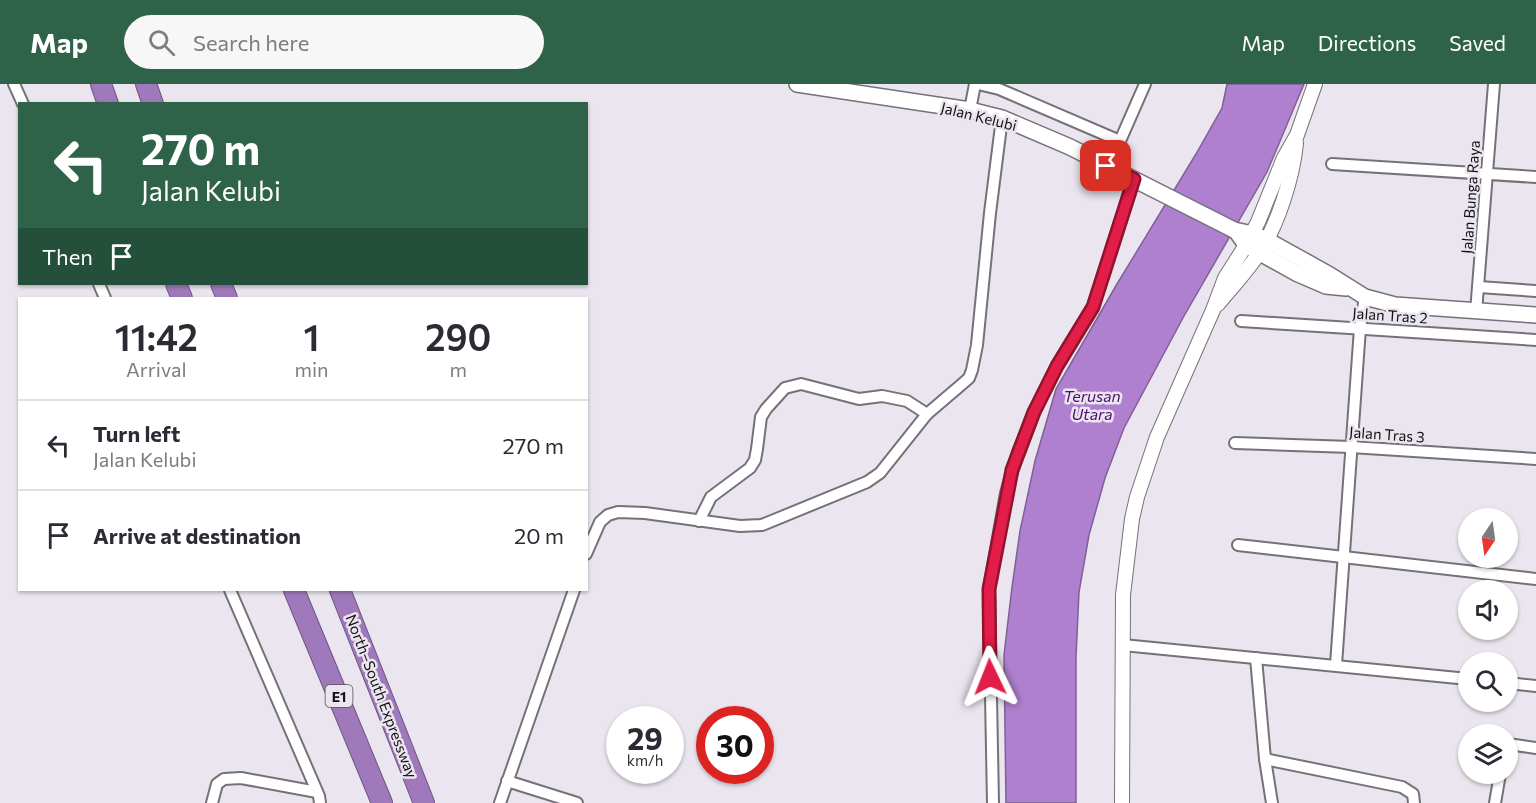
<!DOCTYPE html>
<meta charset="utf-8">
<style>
body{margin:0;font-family:Commissioner,sans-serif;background:#f7f7f7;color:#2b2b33;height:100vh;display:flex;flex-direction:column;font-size:22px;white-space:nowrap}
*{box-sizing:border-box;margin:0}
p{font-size:20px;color:#7c7c81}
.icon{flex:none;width:33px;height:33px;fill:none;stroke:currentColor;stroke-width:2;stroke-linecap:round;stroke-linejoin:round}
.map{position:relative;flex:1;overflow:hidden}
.drawer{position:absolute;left:18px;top:213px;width:570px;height:294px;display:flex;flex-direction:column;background:#fff;border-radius:0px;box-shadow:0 2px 4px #0004}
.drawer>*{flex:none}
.banner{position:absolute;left:18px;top:18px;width:570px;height:183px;border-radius:0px;box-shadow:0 2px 4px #0004;background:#2e634a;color:#fff;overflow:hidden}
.needle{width:39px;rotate:193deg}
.buttons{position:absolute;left:1458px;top:424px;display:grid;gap:12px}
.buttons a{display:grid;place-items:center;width:60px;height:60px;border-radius:50%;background:#fff;box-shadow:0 2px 4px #0004;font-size:30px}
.speed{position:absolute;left:606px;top:622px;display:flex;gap:12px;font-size:30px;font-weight:700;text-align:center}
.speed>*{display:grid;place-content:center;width:78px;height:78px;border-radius:50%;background:#fff;box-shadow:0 2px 4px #0004;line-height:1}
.speed small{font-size:15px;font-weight:400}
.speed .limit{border:9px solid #d22;background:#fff;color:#111}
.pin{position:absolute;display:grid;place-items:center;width:51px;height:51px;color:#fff;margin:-26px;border-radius:12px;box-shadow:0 3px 9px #0006}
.me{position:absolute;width:66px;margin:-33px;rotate:358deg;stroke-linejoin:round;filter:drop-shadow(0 0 4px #0008)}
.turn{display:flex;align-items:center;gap:21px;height:126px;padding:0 24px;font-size:27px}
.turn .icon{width:78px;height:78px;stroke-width:2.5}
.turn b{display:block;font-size:42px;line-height:51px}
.then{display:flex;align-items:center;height:57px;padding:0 24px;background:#0003;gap:12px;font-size:22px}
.eta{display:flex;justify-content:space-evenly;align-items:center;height:102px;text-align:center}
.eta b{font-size:36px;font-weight:600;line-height:42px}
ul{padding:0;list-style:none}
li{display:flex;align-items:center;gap:18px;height:90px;padding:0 24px;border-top:2px solid #e1e1e2}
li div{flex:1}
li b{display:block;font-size:22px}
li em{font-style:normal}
header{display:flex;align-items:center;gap:36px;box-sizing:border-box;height:84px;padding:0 30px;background:#2e634a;color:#fff}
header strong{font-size:28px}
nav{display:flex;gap:33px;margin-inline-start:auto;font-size:21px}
.search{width:420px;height:54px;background:#f7f7f7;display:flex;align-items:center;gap:15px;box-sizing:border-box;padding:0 21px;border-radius:33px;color:#7c7c81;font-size:22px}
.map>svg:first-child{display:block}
</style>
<header>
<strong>Map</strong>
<div class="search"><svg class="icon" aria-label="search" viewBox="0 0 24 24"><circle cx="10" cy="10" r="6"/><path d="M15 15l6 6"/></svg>Search here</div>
<nav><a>Map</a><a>Directions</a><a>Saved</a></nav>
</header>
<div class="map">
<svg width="1536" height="719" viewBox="0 0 1536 719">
<rect width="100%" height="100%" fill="#eae5ee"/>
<!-- water -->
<polygon fill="#af80cf" stroke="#805f97" stroke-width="1.5" points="1227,0 1304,0 1267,88 1184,232 1124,344 1105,394 1089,451 1079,508 1076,573 1076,719 1006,719 1004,571 1012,503 1020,447 1035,377 1056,305 1117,200 1196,70 1222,24"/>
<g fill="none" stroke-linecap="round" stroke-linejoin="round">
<!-- minor casing -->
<g stroke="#767179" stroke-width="14">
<g id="minor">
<polyline points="14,0 23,20"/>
<polyline points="978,0 999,5 1120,57"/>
<polyline points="970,26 975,0"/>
<polyline points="1332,80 1536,93"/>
<polyline points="1106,82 1120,57 1145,0"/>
<polyline points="99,200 105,214"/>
<polyline points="1479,203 1536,207"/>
<polyline points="1476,228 1494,0"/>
<polyline points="1241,237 1536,256"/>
<polyline points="1235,359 1351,363 1536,375"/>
<polyline points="699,437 711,413 750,384 755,376 757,365 761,333 766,325 785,304 801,300 859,315 882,312 907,317 927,330"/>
<polyline points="1238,461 1536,495"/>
<polyline points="586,470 600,438 608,431 618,428 645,429 740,442 762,441 867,398 880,389 927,330 961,301 969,294 972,286 977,261 990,129 1002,34"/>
<polyline points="230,506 319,712 320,719"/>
<polyline points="1123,561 1468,595"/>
<polyline points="1256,574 1265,675 1272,719"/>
<polyline points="1336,581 1360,244 1365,213"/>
<polyline points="1508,599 1536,602"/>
<polyline points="1508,660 1536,664"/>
<polyline points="1265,675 1402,703 1413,710 1414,719"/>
<polyline points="507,697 577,719"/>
<polyline points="212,719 217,700 224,695 241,694 317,708"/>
<polyline points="500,719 574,506"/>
<polyline points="993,719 989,505 1006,409 1018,368 1034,328 1057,282 1093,223 1134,95"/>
<polyline points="1495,719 1500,690"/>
</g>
</g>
<!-- tertiary casing -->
<g stroke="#767179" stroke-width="16">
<g id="tertiary">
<path d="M1218,220C1232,203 1247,187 1259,169C1278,141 1293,92 1296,59"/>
<polyline points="1122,719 1123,511 1132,435 1137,413 1157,353 1213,226 1225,194 1246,161 1258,138 1284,74 1297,51 1315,0"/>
</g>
</g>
<!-- secondary casing -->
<g stroke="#767179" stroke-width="18">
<g id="secondary">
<polyline points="797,0 970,26 1002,34 1070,63 1234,146 1253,150 1267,156 1330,191 1365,213 1395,221 1536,231"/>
<polyline points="1236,147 1246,161 1296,189 1326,202 1346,204"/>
</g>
</g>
<!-- motorway casing -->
<g stroke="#6f5581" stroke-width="22">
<g id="motorway">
<polyline points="101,0 108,20"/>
<polyline points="146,0 153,20"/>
<polyline points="176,200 182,214"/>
<polyline points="221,200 227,214"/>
<polyline points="294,506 382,719"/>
<polyline points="340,506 424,719"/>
</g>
</g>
<!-- minor -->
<use href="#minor" stroke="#fff" stroke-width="10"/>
<!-- tertiary -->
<use href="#tertiary" stroke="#fff" stroke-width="14"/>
<!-- secondary -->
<use href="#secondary" stroke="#fff" stroke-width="15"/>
<!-- motorway -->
<use href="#motorway" stroke="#a079bc" stroke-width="20"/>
</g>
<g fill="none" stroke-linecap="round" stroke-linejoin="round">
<!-- route casing -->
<g stroke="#92132f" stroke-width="15">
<polyline id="route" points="990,593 989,505 1012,386 1034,328 1057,282 1093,223 1134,95 1106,82"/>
</g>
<!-- route -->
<use href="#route" stroke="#e11d48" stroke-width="10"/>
</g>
<g text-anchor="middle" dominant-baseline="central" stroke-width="5" stroke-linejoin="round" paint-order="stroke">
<!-- shield labels -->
<rect fill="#eae5ee" stroke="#545155" stroke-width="1.5" x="325.5" y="601" width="27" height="22" rx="4.5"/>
<g font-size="14" font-weight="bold" fill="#131114">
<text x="339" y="612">E1</text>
</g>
<!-- street labels -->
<g font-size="15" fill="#131114" stroke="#eae5ee">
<text transform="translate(979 32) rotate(14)">Jalan Kelubi</text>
<text transform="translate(1470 113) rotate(-86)">Jalan Bunga Raya</text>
<text transform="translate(1390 231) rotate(4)">Jalan Tras 2</text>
<text transform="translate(1387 350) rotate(4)">Jalan Tras 3</text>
<text transform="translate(382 612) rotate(69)">North–South Expressway</text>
</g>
<!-- water labels -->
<g font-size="16" font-style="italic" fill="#500e70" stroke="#eae5ee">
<text x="1092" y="311">Terusan<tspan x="1092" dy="18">Utara</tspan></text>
</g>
</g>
</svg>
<div class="buttons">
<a><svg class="needle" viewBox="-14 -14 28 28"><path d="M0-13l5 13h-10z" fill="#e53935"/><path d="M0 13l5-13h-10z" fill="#7c7c81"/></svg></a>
<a><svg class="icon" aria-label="sound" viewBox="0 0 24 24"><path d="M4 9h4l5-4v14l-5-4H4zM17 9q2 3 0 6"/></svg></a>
<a><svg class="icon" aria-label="search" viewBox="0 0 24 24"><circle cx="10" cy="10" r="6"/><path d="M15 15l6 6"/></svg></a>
<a><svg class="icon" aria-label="layers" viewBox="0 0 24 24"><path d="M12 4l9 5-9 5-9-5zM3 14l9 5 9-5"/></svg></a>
</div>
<div class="speed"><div>29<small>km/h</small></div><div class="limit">30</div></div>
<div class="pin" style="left:1106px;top:82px;background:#d93025"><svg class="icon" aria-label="arrive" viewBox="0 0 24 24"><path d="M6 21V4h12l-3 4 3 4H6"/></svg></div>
<svg class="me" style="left:990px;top:593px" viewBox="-20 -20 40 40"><path d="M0-17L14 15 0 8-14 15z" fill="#e11d48" stroke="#fff" stroke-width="4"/></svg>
<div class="banner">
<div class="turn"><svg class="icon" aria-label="left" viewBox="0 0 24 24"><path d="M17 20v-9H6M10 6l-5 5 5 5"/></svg><div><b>270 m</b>Jalan Kelubi</div></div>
<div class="then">Then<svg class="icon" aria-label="arrive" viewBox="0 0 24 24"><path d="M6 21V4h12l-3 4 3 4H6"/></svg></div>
</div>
<section class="drawer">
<div class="eta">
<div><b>11:42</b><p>Arrival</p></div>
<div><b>1</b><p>min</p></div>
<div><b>290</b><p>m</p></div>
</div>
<ul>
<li><svg class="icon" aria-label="left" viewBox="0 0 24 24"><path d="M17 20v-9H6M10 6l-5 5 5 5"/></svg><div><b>Turn left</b><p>Jalan Kelubi</p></div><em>270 m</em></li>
<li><svg class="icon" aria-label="arrive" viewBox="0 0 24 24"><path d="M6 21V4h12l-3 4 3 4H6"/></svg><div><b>Arrive at destination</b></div><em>20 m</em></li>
</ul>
</section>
</div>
